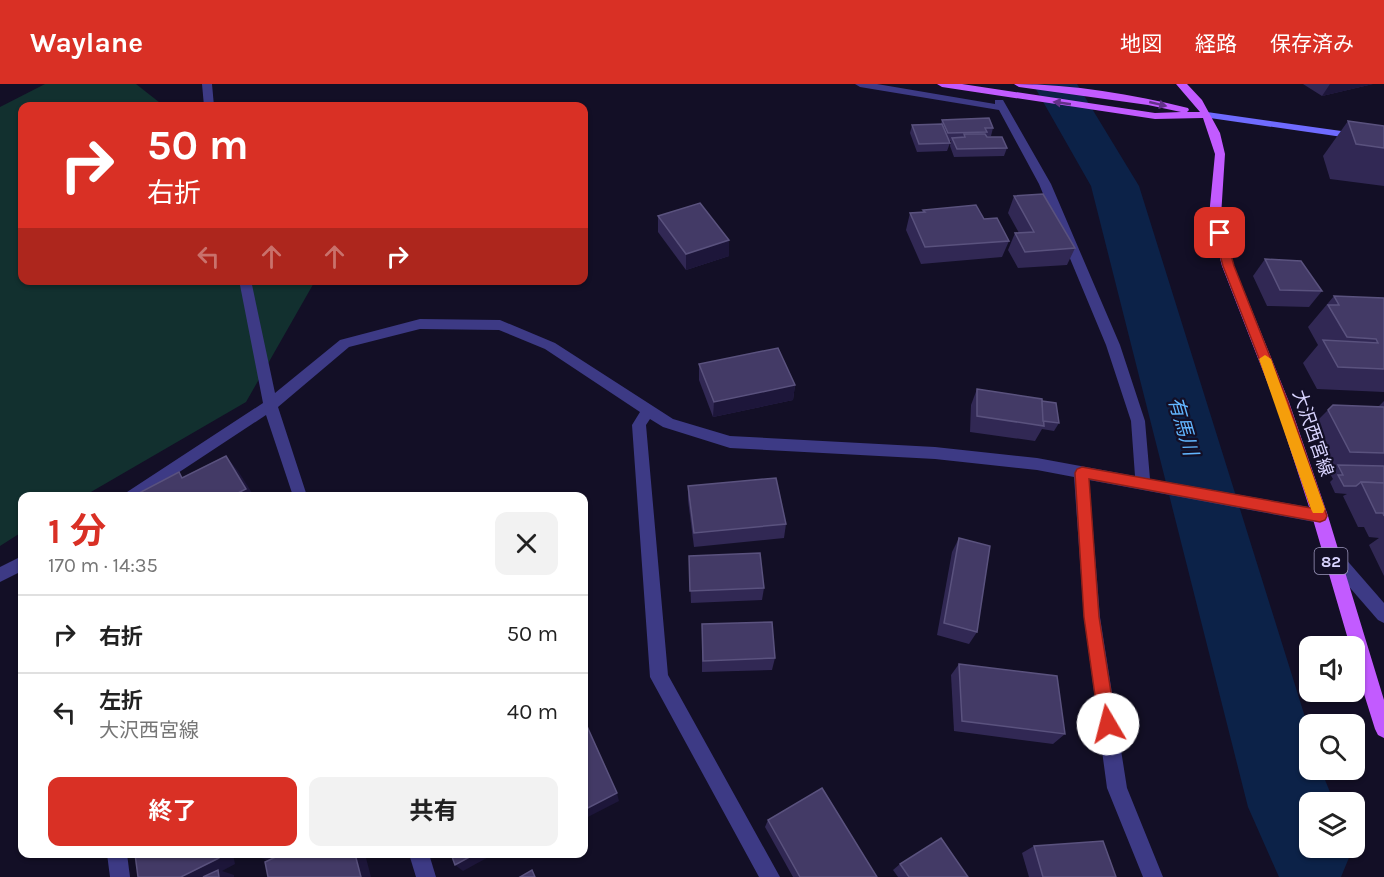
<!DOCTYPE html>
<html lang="ja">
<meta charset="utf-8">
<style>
body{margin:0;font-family:Karla,"Noto Sans JP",sans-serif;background:#f2f2f2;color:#222;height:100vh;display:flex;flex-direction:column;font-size:22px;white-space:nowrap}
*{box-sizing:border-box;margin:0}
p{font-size:20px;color:#767676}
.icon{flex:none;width:33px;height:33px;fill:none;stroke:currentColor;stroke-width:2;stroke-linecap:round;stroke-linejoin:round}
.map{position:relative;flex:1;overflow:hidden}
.panel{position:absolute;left:18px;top:408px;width:570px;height:366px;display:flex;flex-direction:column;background:#fff;border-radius:12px;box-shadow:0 2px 4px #0004}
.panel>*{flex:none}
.banner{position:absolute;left:18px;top:18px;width:570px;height:183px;border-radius:12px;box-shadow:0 2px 4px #0004;background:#d93025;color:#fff;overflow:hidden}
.fabs{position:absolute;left:1299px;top:552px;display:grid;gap:12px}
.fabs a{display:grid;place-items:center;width:66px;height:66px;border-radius:12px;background:#fff;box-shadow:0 2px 4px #0004;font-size:30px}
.pin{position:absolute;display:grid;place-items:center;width:51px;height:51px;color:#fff;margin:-26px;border-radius:12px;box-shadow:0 3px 9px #0006}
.me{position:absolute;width:66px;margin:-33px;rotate:352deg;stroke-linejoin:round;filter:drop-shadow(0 0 4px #0008)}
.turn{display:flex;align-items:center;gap:21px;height:126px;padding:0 30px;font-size:27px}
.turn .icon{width:78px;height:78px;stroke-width:2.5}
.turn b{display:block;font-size:42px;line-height:51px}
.lanes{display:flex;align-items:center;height:57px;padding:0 30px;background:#0003;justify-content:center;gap:30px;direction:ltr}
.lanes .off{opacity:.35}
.round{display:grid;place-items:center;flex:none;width:63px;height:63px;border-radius:12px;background:#f2f2f2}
.head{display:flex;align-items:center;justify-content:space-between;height:102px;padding:0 30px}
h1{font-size:36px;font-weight:700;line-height:45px;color:#d93025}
.cta{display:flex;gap:12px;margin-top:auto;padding:12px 30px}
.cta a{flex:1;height:69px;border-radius:12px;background:#d93025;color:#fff;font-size:24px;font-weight:700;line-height:69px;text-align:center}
.cta a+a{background:#f2f2f2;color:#222}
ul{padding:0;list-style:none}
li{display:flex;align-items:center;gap:18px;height:78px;padding:0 30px;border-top:2px solid #e0e0e0}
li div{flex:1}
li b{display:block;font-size:22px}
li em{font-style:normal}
header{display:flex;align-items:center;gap:36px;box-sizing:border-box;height:84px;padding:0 30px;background:#d93025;color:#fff}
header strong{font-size:28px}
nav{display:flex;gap:33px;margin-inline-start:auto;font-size:21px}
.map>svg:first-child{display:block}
</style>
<header>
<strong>Waylane</strong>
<nav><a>地図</a><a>経路</a><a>保存済み</a></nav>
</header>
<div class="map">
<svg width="1384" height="793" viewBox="0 0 1384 793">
<rect width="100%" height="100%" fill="#130f26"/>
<!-- green -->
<polygon fill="#12302f" points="45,0 136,0 164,22 22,22 22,196 315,197 246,318 84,412 22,412 22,448 0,462 0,23"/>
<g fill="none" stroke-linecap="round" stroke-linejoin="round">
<!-- river -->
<polygon fill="#0c2248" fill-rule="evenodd" points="1033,0 1077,0 1139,102 1310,649 1310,686 1321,686 1334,718 1310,718 1310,764 1353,764 1341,793 1279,793 1248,723 1091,102"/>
<!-- street -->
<g fill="#3d3a85" fill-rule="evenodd">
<polygon points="202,0 212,0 214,22 204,22"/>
<polygon points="855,0 877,0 995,20 995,16 1003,16 1051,100 1120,261 1145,337 1150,395 1320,425 1325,427 1328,432 1325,437 1320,439 1089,396 1100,533 1127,704 1163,793 1143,793 1107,704 1084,533 1074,393 1037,386 935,375 730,364 663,343 650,335 646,341 668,591 780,793 759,793 650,593 632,341 640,328 545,265 499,246 420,245 349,263 278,323 307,412 293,412 266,331 143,412 124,412 127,408 263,319 239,196 251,196 275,309 340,256 420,235 500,236 555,259 673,335 730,352 935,363 1037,374 1135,392 1131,337 1106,261 1039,100 999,26 860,3"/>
<polygon points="1331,463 1337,465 1384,519 1384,539 1378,536 1325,475 1323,470 1325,465"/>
<polygon points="22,472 22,487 0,498 0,483"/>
<polygon points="107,770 127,770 130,793 110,793"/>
<polygon points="409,770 429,770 436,793 416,793"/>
</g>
<!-- secondary -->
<polygon fill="#6f6bff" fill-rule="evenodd" points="1207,28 1384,53 1384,59 1203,33 1202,31"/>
<!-- primary -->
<path fill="#c25bff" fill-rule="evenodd" d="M937,0H962L1155,29L1181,28L1148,21L1019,3L1014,0C1071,0 1132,10 1188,24L1189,26L1187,28H1200L1176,0H1187L1202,16L1220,49L1225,70L1221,132L1234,182L1289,318L1328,432L1384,616V654L1378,651L1375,645L1354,578V562H1350L1312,432L1275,318L1222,182L1209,132L1215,70L1203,34L1155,35L942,3Z"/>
</g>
<!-- wall -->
<g fill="#312854">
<polygon points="1303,0 1373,0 1322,12"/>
<polygon points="942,36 993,44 991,52 986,52 987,53 1007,64 1004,72 954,73 950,62 951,57 949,57 950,59 947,67 917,68 910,49 912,41 941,40"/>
<polygon points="1348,37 1384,42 1384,102 1330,95 1323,72"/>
<polygon points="1014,112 1075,164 1067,181 1018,184 1008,166 1015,149 1019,149 1008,129"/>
<polygon points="923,126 984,135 1009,157 1002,173 921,180 906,146 910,129 922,128"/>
<polygon points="658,132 729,172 686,186 658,148"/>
<polygon points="1265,175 1322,207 1309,223 1267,222 1253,192"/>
<polygon points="1334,212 1384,214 1384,308 1317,305 1303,279 1318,261 1308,243"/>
<polygon points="699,280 795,301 793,316 713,333 699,296"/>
<polygon points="977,305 1042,317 1059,339 1054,347 1042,345 1035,357 970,348 971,321"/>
<polygon points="1384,317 1384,492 1369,461 1379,454 1369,453 1364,443 1358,443 1343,412 1347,410 1335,409 1330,398 1333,395 1329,388 1336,383 1333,383 1312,342 1333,321 1378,323"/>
<polygon points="688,402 786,440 784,454 694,463 688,416"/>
<polygon points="959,454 977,548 969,560 937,551 952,468"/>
<polygon points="689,472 764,504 762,516 691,519"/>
<polygon points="702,540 775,574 772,586 702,588"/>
<polygon points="959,580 1065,650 1053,660 954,647 951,591"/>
<polygon points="768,736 877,793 793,793 765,743"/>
<polygon points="1034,762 1116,793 1029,793 1022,769"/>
<polygon points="900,780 968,793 898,793 893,786"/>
</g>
<!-- shaded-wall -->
<g fill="#1d163a">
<polygon points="1330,0 1373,0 1322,12"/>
<polygon points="729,156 729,172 686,186 686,170"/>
<polygon points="795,301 793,316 713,333 714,318"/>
<polygon points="226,372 238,387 254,412 232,412"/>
<polygon points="617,709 619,717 584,735 584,726"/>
<polygon points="218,770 233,770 235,780 222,787 234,791 234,793 181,793"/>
<polygon points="262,770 289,770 271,778 256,772"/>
<polygon points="355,770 365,770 371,793 361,793"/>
<polygon points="475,770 494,770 463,787 455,781"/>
</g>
<!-- building -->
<g fill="#433a66" stroke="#5a527e" stroke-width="1.5">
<polygon points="989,34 993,44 985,44 987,48 948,49 942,36"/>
<polygon points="1348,37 1384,42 1384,64 1356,60"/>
<polygon points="942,40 950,59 919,60 912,41"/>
<polygon points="964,50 985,50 987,53 1002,53 1007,64 957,65 952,54 965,53"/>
<polygon points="1043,110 1075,164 1025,168 1015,149 1034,148 1014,112"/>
<polygon points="700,119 729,156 686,170 658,132"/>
<polygon points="976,121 984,135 997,134 1009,157 925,163 910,129 925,128 923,126"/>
<polygon points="1265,175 1301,177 1322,207 1280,206"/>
<polygon points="1334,212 1384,214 1384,285 1338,283 1323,256 1378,259 1376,255 1347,253 1328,221 1339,221"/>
<polygon points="778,264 795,301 714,318 699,280"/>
<polygon points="977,305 1042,315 1044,342 977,332"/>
<polygon points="1042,317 1056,319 1059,339 1043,337"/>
<polygon points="1333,321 1384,323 1384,369 1350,368 1328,326"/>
<polygon points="226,372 246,405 232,412 141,412 139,409 179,388 182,394"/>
<polygon points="1338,381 1384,382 1384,399 1361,398 1356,402 1344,402 1338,391 1343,391"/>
<polygon points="776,394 786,440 694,449 688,402"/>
<polygon points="1361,398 1384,399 1384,432 1383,429 1376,429"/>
<polygon points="959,454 990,462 977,548 944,539"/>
<polygon points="760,469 764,504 690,507 689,472"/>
<polygon points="772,538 775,574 703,577 702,540"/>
<polygon points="959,580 1057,592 1065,650 962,637"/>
<polygon points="586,640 617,709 584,726 584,641"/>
<polygon points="822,704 877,793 800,793 768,736"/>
<polygon points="941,754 968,793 909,793 900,780"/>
<polygon points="1103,757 1116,793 1043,793 1034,762"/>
<polygon points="135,770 218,770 219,774 181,793 138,793"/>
<polygon points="282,770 355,770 361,793 268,793 265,778"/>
<polygon points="451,770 475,770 455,781"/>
<polygon points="218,786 219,793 203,793"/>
<polygon points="532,786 535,793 520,793"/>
</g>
<!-- one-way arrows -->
<defs><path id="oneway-solid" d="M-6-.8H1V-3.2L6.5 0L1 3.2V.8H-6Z" transform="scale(1.5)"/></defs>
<g fill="#623188">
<use href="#oneway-solid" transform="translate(1062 19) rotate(-172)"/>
<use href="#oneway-solid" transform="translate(1158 20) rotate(13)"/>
</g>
<!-- route -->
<polygon fill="#d93025" stroke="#8d1f18" stroke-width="1.5" points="1220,145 1225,149 1234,182 1288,318 1327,432 1325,436 1320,438 1089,395 1099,533 1116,640 1113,646 1108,648 1102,646 1099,640 1084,533 1075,389 1077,385 1082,383 1311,424 1276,318 1223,182 1214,149"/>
<!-- slow -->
<polygon fill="#f59e0b" points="1265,271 1271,275 1325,425 1323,429 1313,429 1311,425 1259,275"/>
<g text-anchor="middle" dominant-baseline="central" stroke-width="4.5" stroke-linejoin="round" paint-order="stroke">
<!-- shield labels -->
<rect fill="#130f26" stroke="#9e99be" stroke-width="1.5" x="1314.5" y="464" width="33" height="26" rx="4.5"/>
<g font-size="16" font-weight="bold" fill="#d9d4ff">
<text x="1331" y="477">82</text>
</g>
<!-- street labels -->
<g font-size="18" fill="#d9d4ff" stroke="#130f26">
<text transform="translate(1313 349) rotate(71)">大沢西宮線</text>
</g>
<!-- water labels -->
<g font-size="20" font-style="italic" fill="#62b6ff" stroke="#130f26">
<text transform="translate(1183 342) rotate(74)">有馬川</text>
</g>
</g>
</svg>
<div class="fabs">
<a><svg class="icon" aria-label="sound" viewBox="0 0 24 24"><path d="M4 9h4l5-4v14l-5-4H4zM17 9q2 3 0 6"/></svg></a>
<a><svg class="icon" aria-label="search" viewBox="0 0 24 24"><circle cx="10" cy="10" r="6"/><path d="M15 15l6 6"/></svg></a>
<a><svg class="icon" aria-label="layers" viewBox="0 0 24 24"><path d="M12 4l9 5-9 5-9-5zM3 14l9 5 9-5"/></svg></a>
</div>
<div class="pin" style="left:1220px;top:149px;background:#d93025"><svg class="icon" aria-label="arrive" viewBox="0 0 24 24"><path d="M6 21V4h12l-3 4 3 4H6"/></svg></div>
<svg class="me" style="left:1108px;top:640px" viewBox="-20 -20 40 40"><circle r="19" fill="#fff"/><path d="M0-13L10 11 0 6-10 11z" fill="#d93025"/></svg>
<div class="banner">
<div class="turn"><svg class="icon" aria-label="right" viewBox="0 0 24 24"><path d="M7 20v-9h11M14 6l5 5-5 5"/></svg><div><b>50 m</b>右折</div></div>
<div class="lanes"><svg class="icon off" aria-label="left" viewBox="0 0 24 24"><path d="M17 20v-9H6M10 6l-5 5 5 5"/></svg><svg class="icon off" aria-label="ahead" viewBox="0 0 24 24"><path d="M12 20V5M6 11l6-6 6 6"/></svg><svg class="icon off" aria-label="ahead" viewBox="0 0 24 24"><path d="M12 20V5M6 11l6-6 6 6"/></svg><svg class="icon" aria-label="right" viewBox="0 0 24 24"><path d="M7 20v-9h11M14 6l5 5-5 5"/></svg></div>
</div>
<section class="panel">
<div class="head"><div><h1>1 分</h1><p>170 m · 14:35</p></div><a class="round"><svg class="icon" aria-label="close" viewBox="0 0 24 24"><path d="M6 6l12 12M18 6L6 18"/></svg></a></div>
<ul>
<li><svg class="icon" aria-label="right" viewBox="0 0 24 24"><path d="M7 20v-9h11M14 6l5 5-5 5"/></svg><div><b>右折</b></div><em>50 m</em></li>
<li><svg class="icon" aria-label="left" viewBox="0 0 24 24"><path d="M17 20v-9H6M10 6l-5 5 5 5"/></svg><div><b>左折</b><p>大沢西宮線</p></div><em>40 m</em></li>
</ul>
<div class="cta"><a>終了</a><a>共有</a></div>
</section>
</div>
